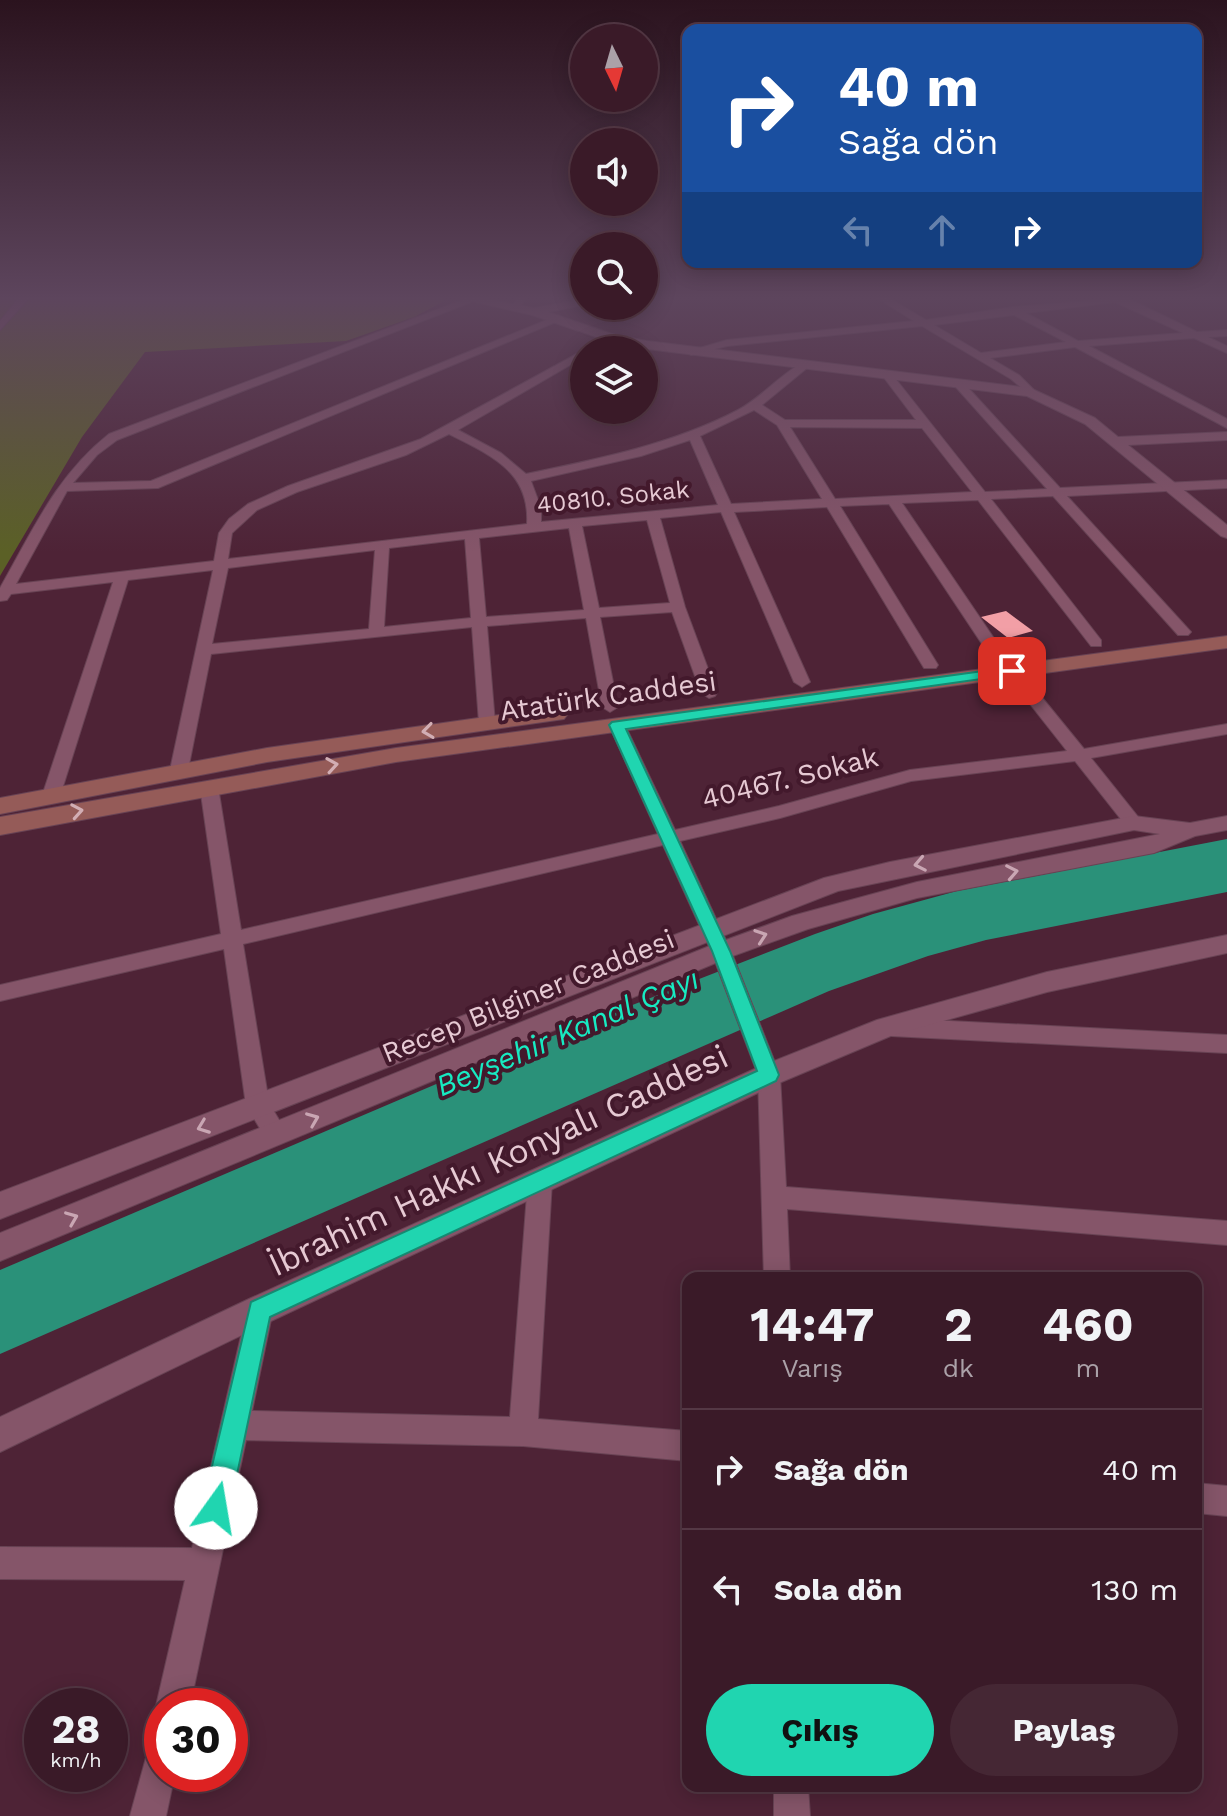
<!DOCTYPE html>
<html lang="tr">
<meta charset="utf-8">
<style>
body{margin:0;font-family:"Work Sans",sans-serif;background:#452734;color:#f1f3f6;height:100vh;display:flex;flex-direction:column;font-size:30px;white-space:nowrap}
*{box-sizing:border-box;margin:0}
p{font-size:26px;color:#aba1a8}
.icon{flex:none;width:44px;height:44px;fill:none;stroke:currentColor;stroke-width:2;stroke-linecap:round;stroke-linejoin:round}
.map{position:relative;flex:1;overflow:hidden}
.side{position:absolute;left:682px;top:1272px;width:520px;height:520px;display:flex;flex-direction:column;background:#3a1a28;border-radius:16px;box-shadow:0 4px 20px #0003,0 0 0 2px #543845}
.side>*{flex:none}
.top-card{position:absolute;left:682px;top:24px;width:520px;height:244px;border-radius:16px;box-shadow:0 4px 20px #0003,0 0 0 2px #543845;background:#1a4fa0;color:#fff;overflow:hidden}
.needle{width:52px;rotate:175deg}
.fabs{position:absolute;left:570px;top:24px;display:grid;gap:16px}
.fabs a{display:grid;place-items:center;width:88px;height:88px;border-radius:50%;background:#3a1a28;box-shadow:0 4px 20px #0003,0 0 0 2px #543845;font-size:40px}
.speed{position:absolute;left:24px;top:1688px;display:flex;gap:16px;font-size:40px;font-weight:700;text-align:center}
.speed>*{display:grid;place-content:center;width:104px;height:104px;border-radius:50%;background:#3a1a28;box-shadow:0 4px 20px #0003,0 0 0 2px #543845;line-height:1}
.speed small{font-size:20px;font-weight:400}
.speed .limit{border:12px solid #d22;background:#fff;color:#111}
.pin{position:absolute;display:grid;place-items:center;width:68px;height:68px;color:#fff;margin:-34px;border-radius:16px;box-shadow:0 4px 12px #0006}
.me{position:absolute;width:88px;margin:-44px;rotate:13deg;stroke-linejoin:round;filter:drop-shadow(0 0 6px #0008)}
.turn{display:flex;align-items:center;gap:28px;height:168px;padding:0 24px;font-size:36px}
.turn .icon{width:104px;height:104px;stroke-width:2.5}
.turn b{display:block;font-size:56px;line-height:68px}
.lanes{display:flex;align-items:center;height:76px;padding:0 24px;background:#0003;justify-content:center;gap:40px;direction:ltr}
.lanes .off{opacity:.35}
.eta{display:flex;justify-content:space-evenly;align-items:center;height:136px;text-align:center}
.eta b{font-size:48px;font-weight:700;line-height:56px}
.button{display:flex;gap:16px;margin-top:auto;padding:16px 24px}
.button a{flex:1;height:92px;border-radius:48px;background:#20d5b0;color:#111;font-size:32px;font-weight:700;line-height:92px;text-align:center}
.button a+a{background:#452734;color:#f1f3f6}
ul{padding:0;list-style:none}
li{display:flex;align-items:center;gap:24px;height:120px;padding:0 24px;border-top:2px solid #543845}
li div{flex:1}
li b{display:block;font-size:30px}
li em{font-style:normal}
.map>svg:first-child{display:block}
</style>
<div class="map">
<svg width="1227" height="1816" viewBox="0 0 1227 1816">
<rect width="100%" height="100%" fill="#4e2336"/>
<!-- green -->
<polygon fill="#5b6026" points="0,298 442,298 444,301 414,317 346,341 145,352 82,437 0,576"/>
<!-- water -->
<polygon fill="#2a9179" points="1227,839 1227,892 986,940 928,956 829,991 0,1354 0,1270 509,1053 815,934 873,914 957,891"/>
<!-- building -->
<polygon fill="#f29fa6" points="1006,611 1033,631 1008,638 981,617"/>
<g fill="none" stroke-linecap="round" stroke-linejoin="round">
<!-- minor casing -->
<g stroke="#684354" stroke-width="2">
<g id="minor">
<polygon points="19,298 29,298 0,330 0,321"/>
<path d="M468,298L479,299L117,440L97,455L73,483L151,481L554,317L563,319L158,488L67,491L16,584L214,561L219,533L229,519L248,504L288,486L421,439L584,350V357L458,430L501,453L526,474C599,459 673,444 738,410C761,398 784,371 803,363L807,364V368L762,405L785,420H916L882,375L891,373L985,492L1047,489L954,385V381H962L1060,488L1227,480V488L1067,496L1191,632L1188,635H1178L1053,496L991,499L1101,640V646H1091L978,500L902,503L1006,656L998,661L992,659L889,504L840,506L938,665L936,668H924L827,507L734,512L810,682L802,687L794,682L721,512L660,518L685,607L717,693L715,696L709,698L701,693L672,612L600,617L618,707L610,712L602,707L586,618L487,626L495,723L487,728L479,723L472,627L211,654L188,770L179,776L170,770L213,570L128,580L60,796L51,802L45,800L42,796L113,582L11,594L7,600L0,601V588C33,530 56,476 109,434ZM754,410L777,425L822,499L731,504L700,436ZM790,427L922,428L972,492L835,499ZM449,434C490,455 530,471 527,524L228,559L232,533L257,510L297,492L406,455ZM690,440L718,505L541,522V508L531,481L641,456ZM647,520L670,603L599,608L582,526ZM569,528L584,610L486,617L479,538ZM465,539L471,618L384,627L389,548ZM375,550L369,629L212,644L228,568Z"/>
<polygon points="517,298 527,298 517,309 511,309"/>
<path d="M877,298H889L926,320L1013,307L1127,298L1197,332L1227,330V336L1208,337L1227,346V353L1194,338L1089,346L1227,419V428L1075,347L990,358L1019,375L1036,392L1030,395L1011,379L922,326L727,346L691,355L686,352L727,340L914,321ZM1115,302L1183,333L1078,341L1026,313ZM1014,315L1066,342L981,353L934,325Z"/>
<polygon points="608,336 617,338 598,350 585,350"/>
<polygon points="1012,666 1018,668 1084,749 1227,724 1227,734 1091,758 1143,823 1134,829 1127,827 1075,761 911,781 780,818 680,841 731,951 780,1075 786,1187 1227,1221 1227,1245 787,1209 790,1278 764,1278 758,1075 711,951 663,845 243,944 269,1103 288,1135 284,1142 276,1145 268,1142 246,1105 224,949 0,1001 0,985 221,934 200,787 203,783 209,781 218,787 241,930 658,834 609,725 617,720 625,725 675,830 779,806 910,770 1067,751 1004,671"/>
<polygon points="891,1018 1227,1035 1227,1053 891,1036 883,1033 880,1027 883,1021"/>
<polygon points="540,1170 549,1173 552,1181 538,1419 688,1431 688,1461 523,1446 246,1440 190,1706 162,1706 162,1718 156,1706 185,1580 0,1579 0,1547 192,1548 247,1310 251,1301 260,1297 269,1301 273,1310 252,1411 510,1417 528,1181 531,1173"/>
<polygon points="1196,1483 1227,1486 1227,1516 1196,1513"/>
<polygon points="162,1738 162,1774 175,1774 166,1816 130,1816 150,1743"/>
<polygon points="774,1786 808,1786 810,1816 774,1816"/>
</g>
</g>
<!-- tertiary casing -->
<g stroke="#684354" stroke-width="2">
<g id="tertiary">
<polygon points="459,298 481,298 534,308 584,299 584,305 548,312 615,335 647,341 1030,388 1095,418 1118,437 1227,432 1227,440 1128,445 1227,525 1227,538 1221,536 1085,424 1027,396 647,349 608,341 532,315"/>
<polygon points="1134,816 1190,823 1227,816 1227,830 1195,836 1154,853 917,898 808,929 730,957 0,1261 0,1233 712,945 792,916 917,882 1160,834 1134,830 838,891 0,1219 0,1192 824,878 890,862"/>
<polygon points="1227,935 1227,953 1047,992 893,1035 779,1083 271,1321 0,1452 0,1417 249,1299 759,1067 877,1020 1047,972"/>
</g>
</g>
<!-- secondary casing -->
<g stroke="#684354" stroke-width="2">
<g id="secondary">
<polygon points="1227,636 1227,648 396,762 0,835 0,817 396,748"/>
<polygon points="556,707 564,709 568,714 564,719 267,762 0,814 0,798 267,748"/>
</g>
</g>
<!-- minor -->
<use href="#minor" fill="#855569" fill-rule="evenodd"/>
<!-- tertiary -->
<use href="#tertiary" fill="#855569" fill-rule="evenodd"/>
<!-- secondary -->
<use href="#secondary" fill="#955b58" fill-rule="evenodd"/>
</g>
<!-- one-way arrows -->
<defs><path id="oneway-chevron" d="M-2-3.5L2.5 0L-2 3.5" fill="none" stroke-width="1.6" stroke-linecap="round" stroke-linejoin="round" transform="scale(2)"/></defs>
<g stroke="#d2aeb4">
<use href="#oneway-chevron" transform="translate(428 731) rotate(172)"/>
<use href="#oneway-chevron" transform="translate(332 765) rotate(-9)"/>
<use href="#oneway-chevron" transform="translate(77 811) rotate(-10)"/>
</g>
<g stroke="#c9a6b3">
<use href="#oneway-chevron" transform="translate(920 864) rotate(169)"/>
<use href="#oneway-chevron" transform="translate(1012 872) rotate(-11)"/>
<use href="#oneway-chevron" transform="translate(761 936) rotate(-19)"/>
<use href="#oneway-chevron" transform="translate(313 1119) rotate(-22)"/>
<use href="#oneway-chevron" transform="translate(203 1127) rotate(159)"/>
<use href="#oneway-chevron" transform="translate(72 1218) rotate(-22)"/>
</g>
<!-- sky -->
<linearGradient id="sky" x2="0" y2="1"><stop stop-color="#2b131e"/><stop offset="0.54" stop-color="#5d455d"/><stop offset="1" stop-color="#5d455d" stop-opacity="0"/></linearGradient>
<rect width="1227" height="552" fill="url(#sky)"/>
<!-- route -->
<polygon fill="#20d5b0" stroke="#158a72" stroke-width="2" points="1012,667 1017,668 1017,674 626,729 730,951 779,1075 776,1081 270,1317 230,1508 226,1518 216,1522 206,1518 202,1508 251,1302 757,1071 712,951 609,725 612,722"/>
<g text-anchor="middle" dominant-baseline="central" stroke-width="8" stroke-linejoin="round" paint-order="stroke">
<!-- far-street labels -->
<g font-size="24" fill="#e6c9d3" stroke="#43192c">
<text transform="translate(613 497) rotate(-6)">40810. Sokak</text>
</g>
<!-- street labels -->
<g font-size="28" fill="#e6c9d3" stroke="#43192c">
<text transform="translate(608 696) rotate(-8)">Atatürk Caddesi</text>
<text transform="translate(790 778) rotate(-14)">40467. Sokak</text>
<text transform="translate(528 996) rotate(-22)">Recep Bilginer Caddesi</text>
</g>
<!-- water labels -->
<g font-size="30" font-style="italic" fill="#17ebc2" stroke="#43192c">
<text transform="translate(567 1032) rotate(-23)">Beyşehir Kanal Çayı</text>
</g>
<!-- near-street labels -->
<g font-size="34" fill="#e6c9d3" stroke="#43192c">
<text transform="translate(498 1160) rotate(-25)">İbrahim Hakkı Konyalı Caddesi</text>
</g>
</g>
</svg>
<div class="fabs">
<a><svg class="needle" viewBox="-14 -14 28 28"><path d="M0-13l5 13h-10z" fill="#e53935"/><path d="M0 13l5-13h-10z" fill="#aba1a8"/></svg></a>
<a><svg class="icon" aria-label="sound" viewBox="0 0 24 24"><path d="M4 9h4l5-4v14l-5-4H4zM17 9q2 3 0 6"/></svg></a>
<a><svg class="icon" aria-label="search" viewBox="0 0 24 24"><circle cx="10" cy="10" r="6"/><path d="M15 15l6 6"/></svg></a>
<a><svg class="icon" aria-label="layers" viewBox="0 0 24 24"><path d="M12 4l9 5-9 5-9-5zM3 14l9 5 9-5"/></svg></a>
</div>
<div class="speed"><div>28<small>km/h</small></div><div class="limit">30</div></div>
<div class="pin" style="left:1012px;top:671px;background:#d93025"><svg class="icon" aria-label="arrive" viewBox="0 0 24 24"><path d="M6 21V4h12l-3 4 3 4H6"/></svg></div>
<svg class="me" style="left:216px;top:1508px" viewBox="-20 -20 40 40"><circle r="19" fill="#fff"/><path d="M0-13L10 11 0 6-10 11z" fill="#20d5b0"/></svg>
<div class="top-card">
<div class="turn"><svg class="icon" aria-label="right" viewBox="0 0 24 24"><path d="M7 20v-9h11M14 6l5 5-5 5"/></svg><div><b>40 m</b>Sağa dön</div></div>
<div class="lanes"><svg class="icon off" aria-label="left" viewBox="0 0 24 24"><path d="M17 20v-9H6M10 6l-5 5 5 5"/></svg><svg class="icon off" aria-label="ahead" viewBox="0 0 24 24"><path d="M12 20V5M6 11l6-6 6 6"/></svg><svg class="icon" aria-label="right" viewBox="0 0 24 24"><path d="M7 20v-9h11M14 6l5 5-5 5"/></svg></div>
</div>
<section class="side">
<div class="eta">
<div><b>14:47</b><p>Varış</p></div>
<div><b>2</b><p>dk</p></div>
<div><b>460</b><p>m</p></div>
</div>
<ul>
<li><svg class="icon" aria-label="right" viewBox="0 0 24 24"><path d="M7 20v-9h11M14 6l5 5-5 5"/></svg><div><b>Sağa dön</b></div><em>40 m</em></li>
<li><svg class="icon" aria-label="left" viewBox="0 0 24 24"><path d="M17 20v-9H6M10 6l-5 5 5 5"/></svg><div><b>Sola dön</b></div><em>130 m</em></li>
</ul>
<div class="button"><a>Çıkış</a><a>Paylaş</a></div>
</section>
</div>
